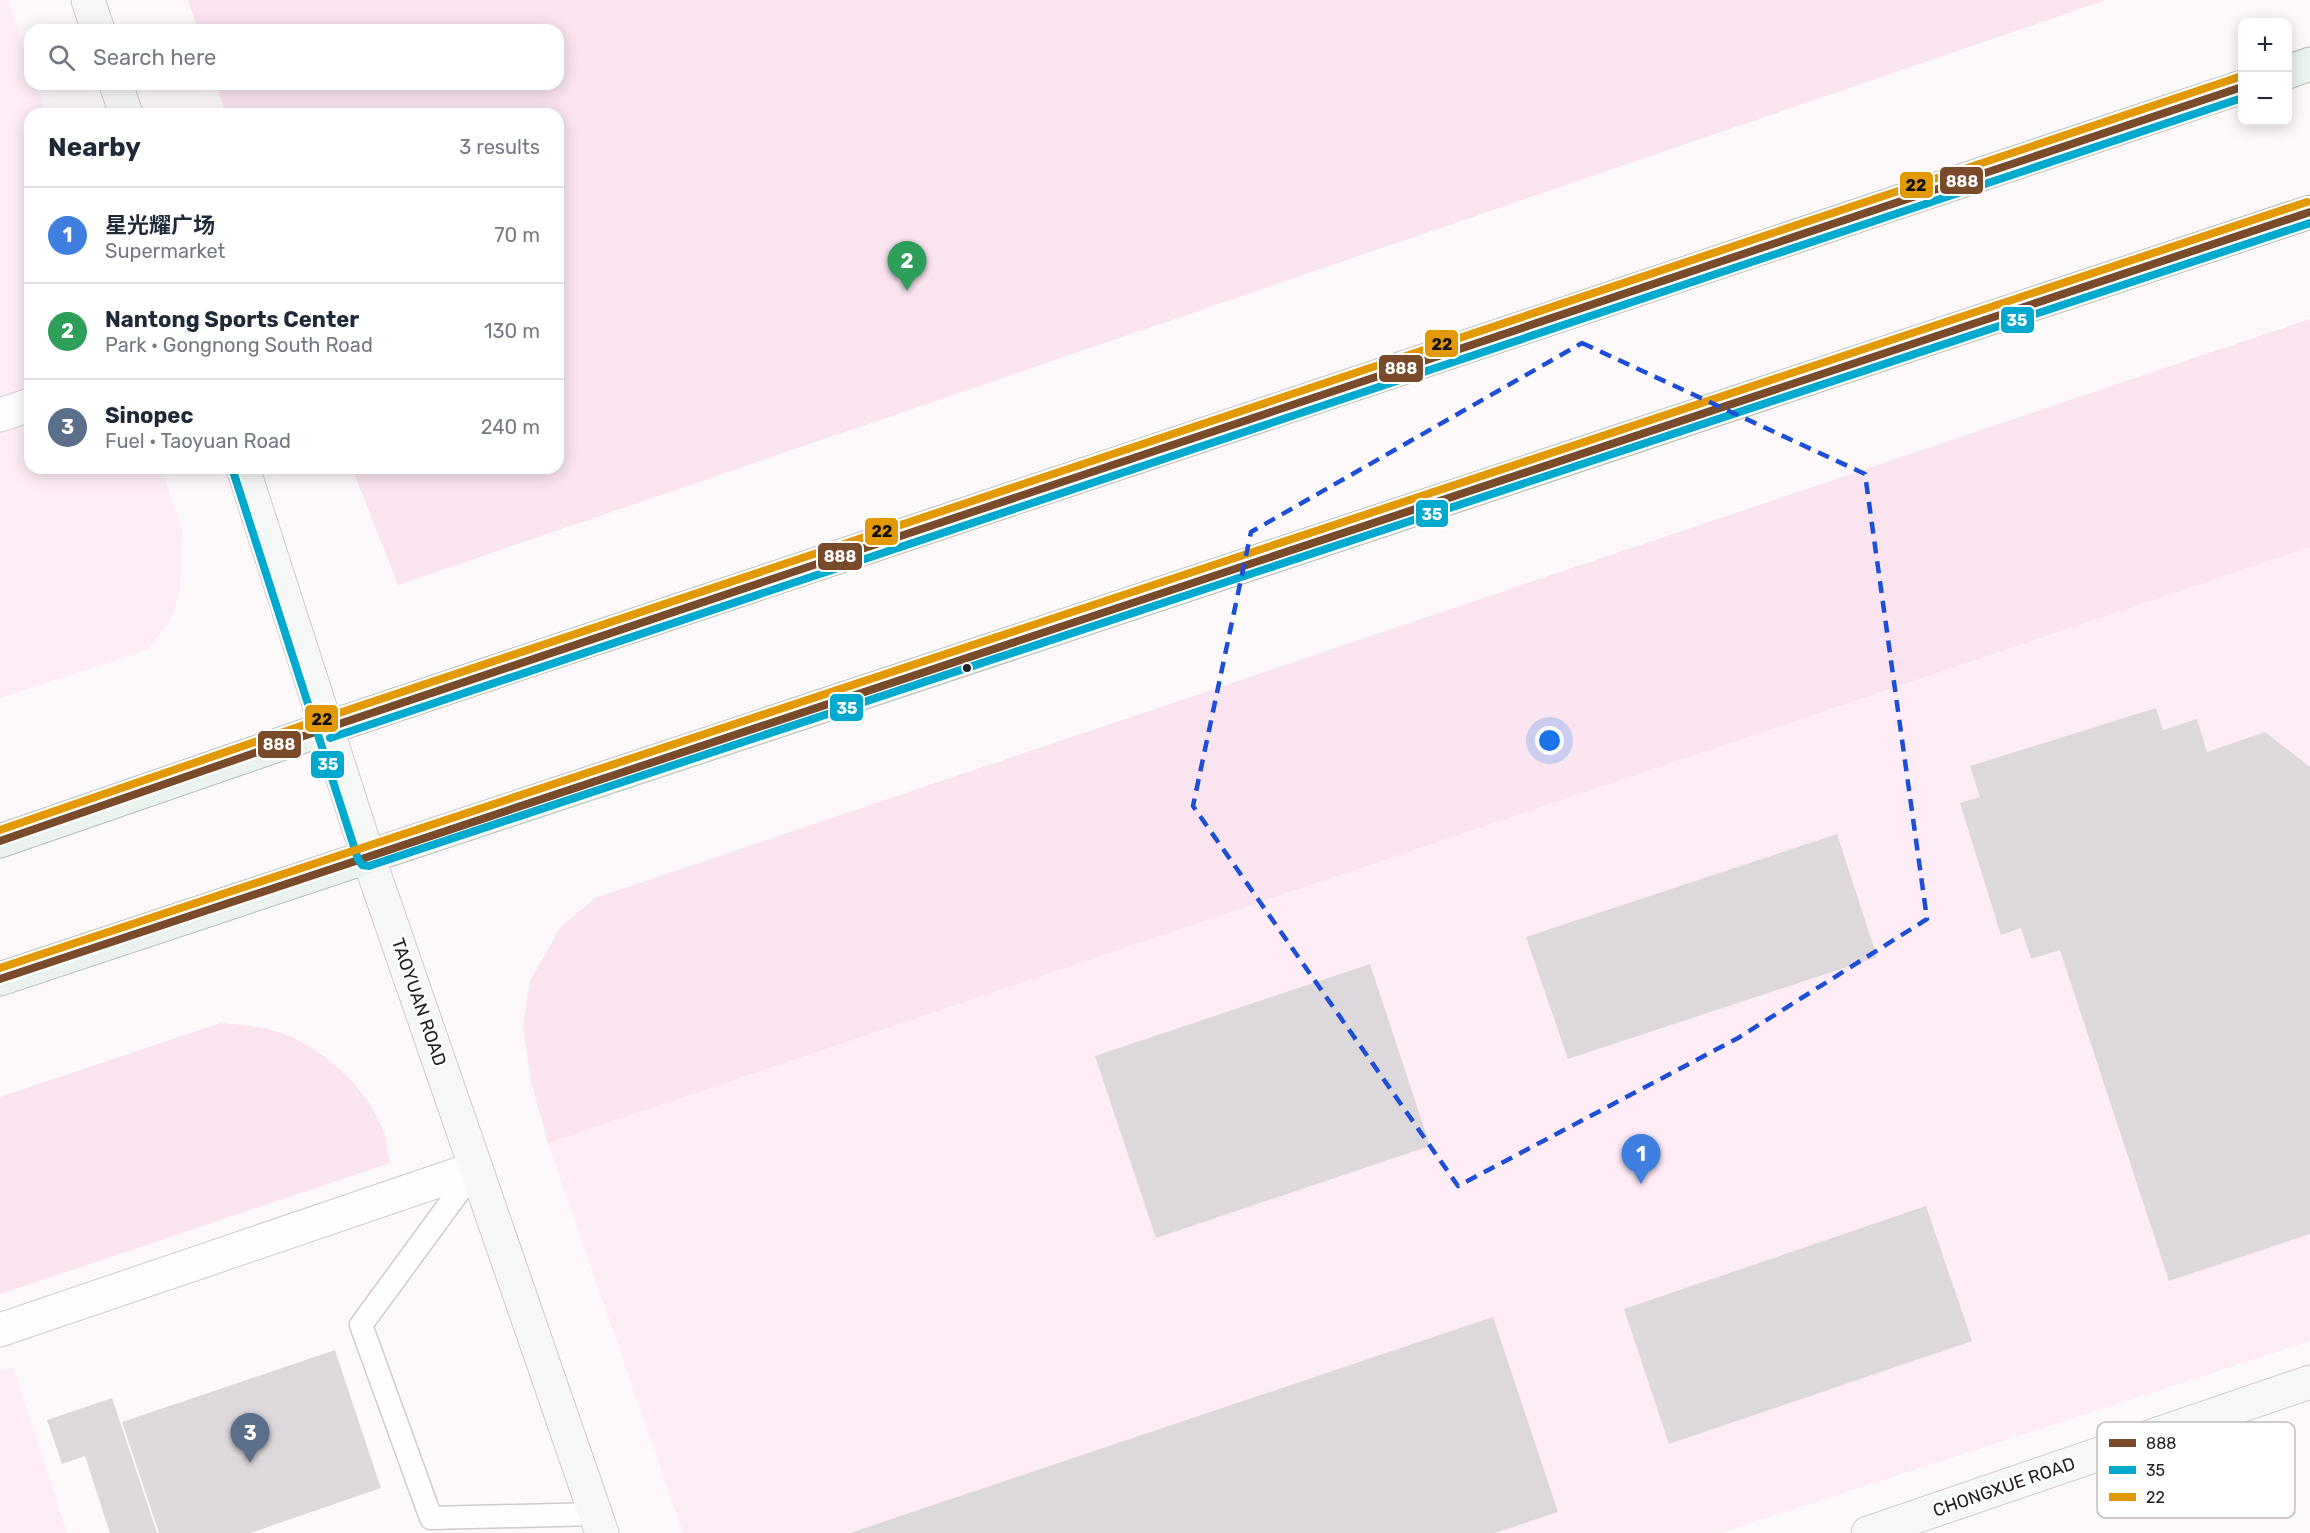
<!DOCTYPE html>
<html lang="en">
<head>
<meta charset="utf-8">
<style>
  :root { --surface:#fff; --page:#f2f2f3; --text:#1f2937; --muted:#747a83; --line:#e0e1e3; --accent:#716c6f }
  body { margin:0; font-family:Rubik,"Noto Sans SC",sans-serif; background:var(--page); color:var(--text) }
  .controls { position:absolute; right:18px; top:18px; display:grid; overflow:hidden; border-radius:12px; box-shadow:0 3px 15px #0003 }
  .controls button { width:54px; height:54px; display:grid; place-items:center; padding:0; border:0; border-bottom:2px solid var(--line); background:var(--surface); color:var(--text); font:30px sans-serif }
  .you { position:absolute; left:1550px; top:741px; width:21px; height:21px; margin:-15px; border:4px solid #fff; border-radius:50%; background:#1a73e8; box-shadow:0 0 0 9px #1a73e833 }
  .badge { display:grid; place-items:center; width:39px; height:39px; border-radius:50%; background:var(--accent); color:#fff; font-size:20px; font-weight:700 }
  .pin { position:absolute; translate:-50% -50px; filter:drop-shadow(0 2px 3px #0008) }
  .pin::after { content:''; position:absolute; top:32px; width:21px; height:18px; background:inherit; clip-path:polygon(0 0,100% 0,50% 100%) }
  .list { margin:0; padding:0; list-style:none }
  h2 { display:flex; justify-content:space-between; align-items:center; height:78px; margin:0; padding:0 24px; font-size:26px }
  h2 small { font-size:20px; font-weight:400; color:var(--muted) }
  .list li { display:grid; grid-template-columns:39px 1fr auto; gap:18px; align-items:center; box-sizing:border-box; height:96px; padding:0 24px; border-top:2px solid var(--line) }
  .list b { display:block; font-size:22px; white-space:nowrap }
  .list p { margin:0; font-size:20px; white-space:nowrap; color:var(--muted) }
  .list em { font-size:20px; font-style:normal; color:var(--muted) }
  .icon { flex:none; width:33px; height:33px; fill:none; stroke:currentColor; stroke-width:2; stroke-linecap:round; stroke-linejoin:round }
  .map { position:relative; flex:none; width:2310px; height:1533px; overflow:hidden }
  .search { position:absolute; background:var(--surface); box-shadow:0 3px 15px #0003; left:24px; top:24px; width:540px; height:66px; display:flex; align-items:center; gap:15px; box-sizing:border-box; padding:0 21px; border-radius:18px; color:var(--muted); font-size:22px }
  .panel { position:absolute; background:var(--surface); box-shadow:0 3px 15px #0003; left:24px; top:108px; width:540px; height:366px; border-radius:18px }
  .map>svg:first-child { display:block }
</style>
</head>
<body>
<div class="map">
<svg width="2310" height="1533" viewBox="0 0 2310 1533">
  <rect width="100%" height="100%" fill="#fdf9fb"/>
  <g fill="#feedf7">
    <path d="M0 0H8L30 66V84H36L46 114H30V468H161L182 530 180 591 170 622 147 650 0 698Z"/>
    <path d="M2310 547V1341L1720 1533H683L548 1143Z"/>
    <path d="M13 1367 67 1533H0V1371Z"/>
  </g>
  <g fill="#f9e4f0">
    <path d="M188 0H2106L398 585 352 468H558V114H226L216 84H558V30H198Z"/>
    <path d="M2310 319V547L548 1143 531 1082 523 1026 530 981 560 928 595 898Z"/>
    <path d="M220 1023C244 1025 270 1027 292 1037 329 1054 366 1089 382 1127 387 1137 387 1151 390 1163L0 1294V1097Z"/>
  </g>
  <g fill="#ddd8db">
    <path d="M2156 708 2163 730 2197 719 2207 752 2265 732 2310 767V1234L2169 1281 2060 950 2031 959 2021 928 2001 935 1960 803 1980 797 1970 766Z"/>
    <path d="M1837 834 1877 957 1568 1059 1526 937Z"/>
    <path d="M1370 964 1430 1146 1156 1238 1095 1056Z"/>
    <path d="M1926 1206 1972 1341 1669 1444 1624 1309Z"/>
    <path d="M1493 1317 1558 1512 1495 1533H850Z"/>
    <path d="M335 1350 381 1488 250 1533H159L122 1422Z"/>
    <path d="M112 1398 157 1533H110L85 1456 62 1464 47 1420Z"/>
  </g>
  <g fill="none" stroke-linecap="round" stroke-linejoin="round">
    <g stroke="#cfcacd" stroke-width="25">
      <path id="lane" d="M476 1168 361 1325 431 1518 596 1514"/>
    </g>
    <g stroke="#cfcacd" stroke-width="35">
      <g id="street">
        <path d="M0 415 30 405"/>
        <path d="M0 1330 476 1168"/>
      </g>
    </g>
    <g stroke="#cfcacd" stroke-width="35">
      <g id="secondary">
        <path d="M88 0 98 30"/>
        <path d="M116 84 126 114"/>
        <path d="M243 468 368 856 602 1533"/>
        <path d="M1868 1533 2310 1382"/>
      </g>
    </g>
    <g stroke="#b2beb4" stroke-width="35">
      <g id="primary">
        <path d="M2288 72 2310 64"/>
        <path d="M0 841 327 728 2242 87"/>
        <path d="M0 979 2310 212"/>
      </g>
    </g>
    <use href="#lane" stroke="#fffefe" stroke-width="22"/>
    <use href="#street" stroke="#fffefe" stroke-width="33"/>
    <use href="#secondary" stroke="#f5f8f6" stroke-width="33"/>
    <use href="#primary" stroke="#eaf3ed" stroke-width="33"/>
    <g stroke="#fff" stroke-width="12">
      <g id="bus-1">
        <path d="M0 841 327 728 2242 87"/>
        <path d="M0 979 2310 212"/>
      </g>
    </g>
    <g stroke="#fff" stroke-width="12">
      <g id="bus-2">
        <path d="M233 471 358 859 362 865 369 866 2310 223"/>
        <path d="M330 738 2242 98"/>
      </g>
    </g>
    <g stroke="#fff" stroke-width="12">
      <g id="bus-3">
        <path d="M0 830 324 718 2239 77"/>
        <path d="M0 968 2307 202"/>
      </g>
    </g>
    <use href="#bus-1" stroke="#7a4b2a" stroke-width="8"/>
    <use href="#bus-2" stroke="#00a9ce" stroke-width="8"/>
    <use href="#bus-3" stroke="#e29904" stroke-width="8"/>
  </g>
  <path fill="none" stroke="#1d4ed8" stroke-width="4.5" stroke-dasharray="12 8" stroke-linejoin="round" d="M1582 343 1865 474 1927 919 1738 1038 1458 1186 1193 806 1251 532Z"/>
  <circle fill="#262023" stroke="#fff" stroke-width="2" cx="967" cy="668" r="5"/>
  <g text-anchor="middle" stroke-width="4.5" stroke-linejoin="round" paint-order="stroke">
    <g font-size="18" fill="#262023" stroke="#fff">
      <text transform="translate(419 1002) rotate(71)" y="6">TAOYUAN ROAD</text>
      <text transform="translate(2004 1487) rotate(-19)" y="6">CHONGXUE ROAD</text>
    </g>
  </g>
  <rect x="2097" y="1422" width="198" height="96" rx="9" fill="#fff" stroke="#bebcbd" stroke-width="1.5"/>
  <rect x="2109" y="1439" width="27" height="8" fill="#7a4b2a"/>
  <rect x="2109" y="1466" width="27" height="8" fill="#00a9ce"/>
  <rect x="2109" y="1493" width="27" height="8" fill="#e29904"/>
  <g font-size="16" fill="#262023">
    <text x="2146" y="1449">888</text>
    <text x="2146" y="1476">35</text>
    <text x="2146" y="1503">22</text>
  </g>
  <g stroke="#fff" stroke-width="2">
    <rect x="1939" y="166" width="45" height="29" rx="6" fill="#7a4b2a"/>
    <rect x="1899" y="171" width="35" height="28" rx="6" fill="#e29904"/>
    <rect x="2000" y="306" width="35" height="28" rx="6" fill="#00a9ce"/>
    <rect x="1424" y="329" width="35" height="29" rx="6" fill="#e29904"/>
    <rect x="1378" y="354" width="46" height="29" rx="6" fill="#7a4b2a"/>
    <rect x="1415" y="499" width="34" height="29" rx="6" fill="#00a9ce"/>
    <rect x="864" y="517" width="35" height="29" rx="6" fill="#e29904"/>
    <rect x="817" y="542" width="46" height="29" rx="6" fill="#7a4b2a"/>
    <rect x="829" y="693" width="35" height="29" rx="6" fill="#00a9ce"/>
    <rect x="304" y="704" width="35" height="29" rx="6" fill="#e29904"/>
    <rect x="257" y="730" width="45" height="29" rx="6" fill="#7a4b2a"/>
    <rect x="310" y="750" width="35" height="29" rx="6" fill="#00a9ce"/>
  </g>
  <g font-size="16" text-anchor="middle" font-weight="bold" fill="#fff">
    <text x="1962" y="187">888</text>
    <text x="2017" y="326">35</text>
    <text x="1401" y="374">888</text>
    <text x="1432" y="520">35</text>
    <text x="840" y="562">888</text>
    <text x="847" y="714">35</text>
    <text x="279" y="750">888</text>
    <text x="328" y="770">35</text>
  </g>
  <g font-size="16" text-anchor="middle" font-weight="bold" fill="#111">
    <text x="1916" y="191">22</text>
    <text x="1442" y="350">22</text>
    <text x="882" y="537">22</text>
    <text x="322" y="725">22</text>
  </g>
</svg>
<div class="controls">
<button>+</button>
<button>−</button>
</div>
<div class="you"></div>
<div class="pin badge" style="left:1641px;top:1184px;background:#3f7fe0">1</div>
<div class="pin badge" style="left:907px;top:291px;background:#2e9e5b">2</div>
<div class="pin badge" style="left:250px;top:1463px;background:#5c6f8a">3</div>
<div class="search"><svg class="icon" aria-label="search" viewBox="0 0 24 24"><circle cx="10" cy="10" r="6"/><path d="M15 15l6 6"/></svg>Search here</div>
<section class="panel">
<h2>Nearby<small>3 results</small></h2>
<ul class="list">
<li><span class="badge" style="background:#3f7fe0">1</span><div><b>星光耀广场</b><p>Supermarket</p></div><em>70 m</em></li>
<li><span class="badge" style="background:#2e9e5b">2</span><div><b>Nantong Sports Center</b><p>Park · Gongnong South Road</p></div><em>130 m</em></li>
<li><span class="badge" style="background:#5c6f8a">3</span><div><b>Sinopec</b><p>Fuel · Taoyuan Road</p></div><em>240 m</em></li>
</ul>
</section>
</div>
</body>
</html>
